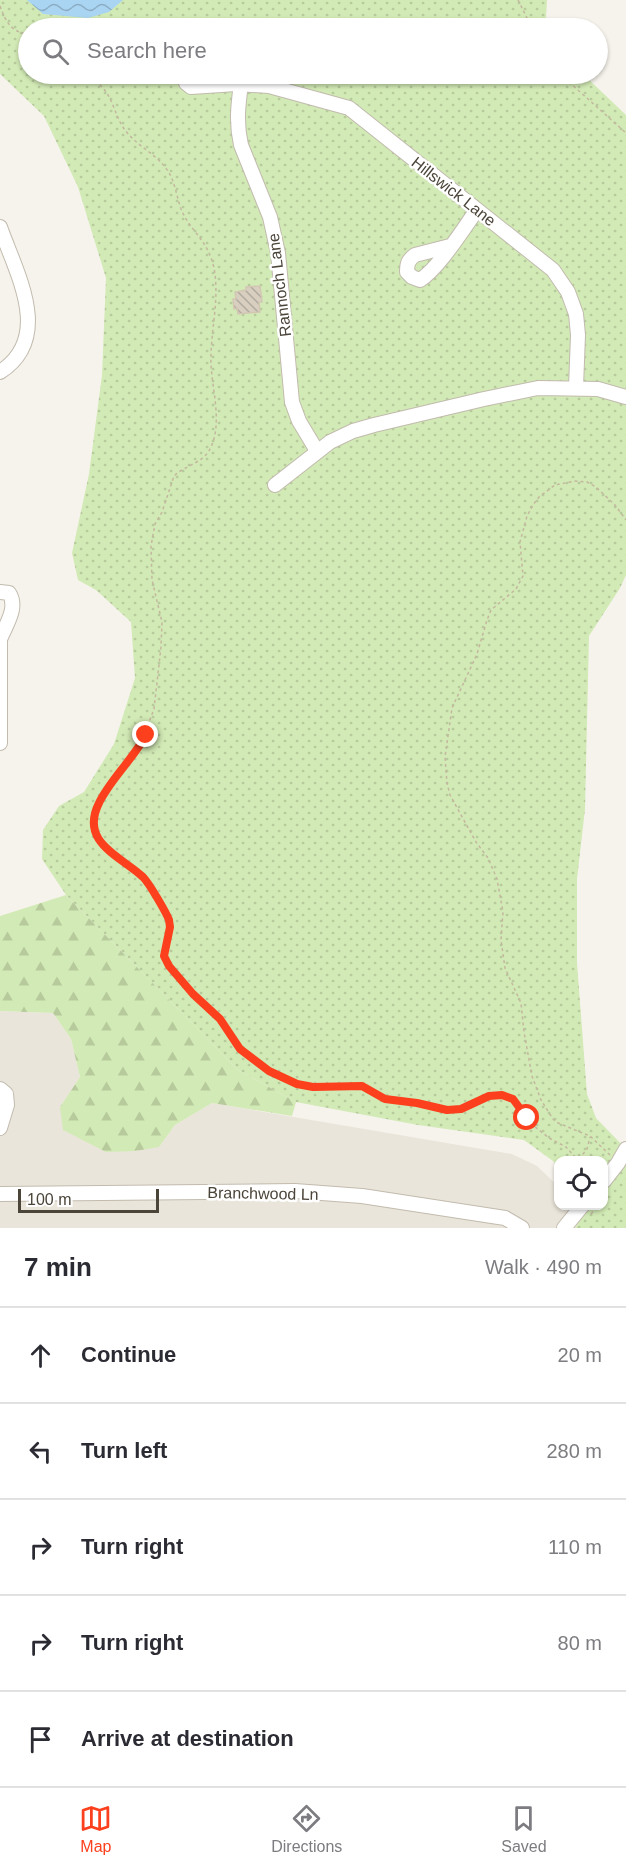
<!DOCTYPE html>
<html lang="en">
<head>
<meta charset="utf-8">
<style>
  :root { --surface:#fff; --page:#f7f7f7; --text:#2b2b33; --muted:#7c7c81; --line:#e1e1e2; --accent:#fc3f1d }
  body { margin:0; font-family:Helvetica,sans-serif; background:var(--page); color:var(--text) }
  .controls { position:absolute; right:18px; bottom:18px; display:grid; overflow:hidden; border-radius:12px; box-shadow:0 2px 4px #0004 }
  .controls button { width:54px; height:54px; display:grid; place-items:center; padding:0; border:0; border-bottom:2px solid var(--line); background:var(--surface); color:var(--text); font:30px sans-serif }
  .scale { position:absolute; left:18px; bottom:15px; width:141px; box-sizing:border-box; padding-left:6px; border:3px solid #4b4439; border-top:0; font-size:16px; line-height:21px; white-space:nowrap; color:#4b4439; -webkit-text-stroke:4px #fff; paint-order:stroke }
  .stop { position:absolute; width:18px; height:18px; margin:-14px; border:4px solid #fc3f1d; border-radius:50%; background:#fff }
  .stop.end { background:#fc3f1d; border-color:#fff; box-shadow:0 2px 6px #0008 }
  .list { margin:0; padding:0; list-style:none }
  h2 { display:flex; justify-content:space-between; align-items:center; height:78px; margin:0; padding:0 24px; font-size:26px }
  h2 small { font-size:20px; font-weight:400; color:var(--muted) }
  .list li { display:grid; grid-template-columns:39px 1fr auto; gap:18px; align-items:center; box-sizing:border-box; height:96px; padding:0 24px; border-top:2px solid var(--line) }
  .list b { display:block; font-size:22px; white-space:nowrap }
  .list em { font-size:20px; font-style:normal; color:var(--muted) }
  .icon { flex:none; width:33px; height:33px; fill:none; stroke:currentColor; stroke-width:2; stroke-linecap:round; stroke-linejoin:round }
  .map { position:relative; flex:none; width:626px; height:1228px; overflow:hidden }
  .search { position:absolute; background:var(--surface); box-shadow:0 2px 4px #0004; left:18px; right:18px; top:18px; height:66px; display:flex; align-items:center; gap:15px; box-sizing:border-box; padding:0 21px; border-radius:33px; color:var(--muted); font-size:22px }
  .sheet { height:558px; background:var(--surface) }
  nav { display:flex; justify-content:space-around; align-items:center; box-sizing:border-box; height:84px; border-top:2px solid var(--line); background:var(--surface); font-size:16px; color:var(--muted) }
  nav a { display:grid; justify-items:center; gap:3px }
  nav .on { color:var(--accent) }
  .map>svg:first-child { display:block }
</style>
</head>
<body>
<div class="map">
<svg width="626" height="1228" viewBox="0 0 626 1228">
  <defs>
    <pattern id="grass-dots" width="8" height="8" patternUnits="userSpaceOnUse" patternTransform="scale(1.5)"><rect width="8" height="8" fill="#d2eab5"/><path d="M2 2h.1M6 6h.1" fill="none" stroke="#b6ca9c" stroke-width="1.8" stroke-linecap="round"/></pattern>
    <pattern id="forest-firs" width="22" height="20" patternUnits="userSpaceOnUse" patternTransform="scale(1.5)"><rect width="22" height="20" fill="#d2eab5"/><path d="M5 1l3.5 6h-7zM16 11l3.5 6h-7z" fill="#b6ca9c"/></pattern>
    <pattern id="water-waves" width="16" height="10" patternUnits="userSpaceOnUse" patternTransform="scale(1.5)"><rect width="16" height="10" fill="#a9d4f2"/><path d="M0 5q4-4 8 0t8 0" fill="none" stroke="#8caec5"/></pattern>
    <pattern id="building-back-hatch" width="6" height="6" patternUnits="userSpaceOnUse" patternTransform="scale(1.5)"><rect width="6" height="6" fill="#d8cfc1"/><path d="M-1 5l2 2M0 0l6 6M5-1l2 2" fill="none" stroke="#b1aa9e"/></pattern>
  </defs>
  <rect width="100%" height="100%" fill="#f6f3ec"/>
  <path fill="#eae5da" d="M0 1011 53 1013 71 1039 80 1077 60 1107 159 1147 175 1125 212 1103 512 1154 537 1166 558 1186V1206H575L556 1228H0Z"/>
  <path fill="url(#grass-dots)" d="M0 0H547L546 18 553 28H28V74H583L626 115V575L620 588 589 636 585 809 577 879V963L587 1094 596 1118 626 1149V1228H575L589 1206H604V1160H558V1167L553 1161 524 1140 418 1125 296 1102 238 1070 66 895 42 859 43 830 59 806 84 792 114 744 135 678 131 622 96 590 78 580 72 553 89 474 102 375 106 278 78 187 44 116 0 74Z"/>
  <path fill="url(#forest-firs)" d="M66 895 238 1070 296 1102 292 1116 212 1103 175 1125 159 1147 135 1151 106 1152 63 1130 60 1107 80 1077 71 1039 53 1013 0 1011V916Z"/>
  <path fill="url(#water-waves)" d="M27 0H123L109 12 88 18 43 14Z"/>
  <path fill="url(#building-back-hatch)" stroke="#d3c7b4" stroke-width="1.5" d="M260 286 262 302H259L260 312 238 314 237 308 234 309 233 299H236L235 292 246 290V287Z"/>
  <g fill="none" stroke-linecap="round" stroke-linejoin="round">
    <g stroke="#c2bbae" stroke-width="16">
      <g id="minor">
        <path d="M184 74 186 83 191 87 236 84 269 86 349 108 553 270 568 292 576 314 578 335 576 387"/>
        <path d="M217 74 236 84"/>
        <path d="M241 84C238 106 236 123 241 145L270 217 278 253 292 402 299 421 317 451"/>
        <path d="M0 227C16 273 54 337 0 372"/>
        <path d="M450 246 415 255C408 260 407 264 407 272L412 277 420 280C439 268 463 229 477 210"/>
        <path d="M275 485 330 442 353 431 374 425 484 399 538 388 598 389 626 397"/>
        <path d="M0 592 9 593C18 607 7 623 1 637"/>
        <path d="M0 634V743"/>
        <path d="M0 1089 6 1094 7 1105 0 1128"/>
        <path d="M604 1181 618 1163 626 1149"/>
        <path d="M0 1194 295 1191 362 1196 505 1218 522 1228"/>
        <path d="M564 1228 582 1206"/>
      </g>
    </g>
    <g stroke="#c4b79f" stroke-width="1.5" stroke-dasharray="3 3" stroke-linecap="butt">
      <path d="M518 0 532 28"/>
      <path d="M0 6C6 22 11 32 28 34"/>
      <path d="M72 74C81 78 94 79 101 86 113 97 115 117 125 130 136 145 154 153 165 167 175 179 176 195 181 209 190 231 208 240 214 268 220 300 210 332 211 364 212 390 223 424 210 449 203 463 184 466 174 476L162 512 155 524 151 546 152 580 162 622 161 647 154 709 140 746 103 796 98 803 94 821 95 831 101 843 115 857 143 877 166 913 170 927 164 950 166 961 193 994 220 1019 246 1055 269 1071 289 1082 313 1087H362L385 1099 417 1103 447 1110 461 1109 489 1096H508L517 1104 534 1126 549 1138 566 1147 578 1160"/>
      <path d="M560 74 626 133"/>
      <path d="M610 1155 590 1136 558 1123 553 1119 541 1100 532 1076 524 1032 521 1003 505 968 501 940 503 912 497 879 488 858 476 842 450 795 447 783 445 757 452 708 477 654 487 620 491 610 516 589 523 576 520 542 527 516 533 505 539 497 555 485 575 481 587 482 596 487 615 505 626 520"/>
      <path d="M579 1159 587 1149 590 1137"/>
      <path d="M604 1198V1200"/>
      <path d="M591 1214 598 1206"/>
    </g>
    <use href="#minor" stroke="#fff" stroke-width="14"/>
  </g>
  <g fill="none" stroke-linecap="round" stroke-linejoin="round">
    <path stroke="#fc3f1d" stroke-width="8" d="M146 735C133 759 110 780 99 803 79 843 121 856 143 877 149 883 166 912 169 920L170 927 164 956 169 966 193 994 220 1019 240 1049 269 1071 297 1084 313 1087 362 1086 385 1099 417 1103 447 1110 461 1109 489 1096 502 1095 513 1099 527 1118"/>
  </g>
  <g text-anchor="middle" stroke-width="5" stroke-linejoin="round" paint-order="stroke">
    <g font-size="16" fill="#4b4439" stroke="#fff">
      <text transform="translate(454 191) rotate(38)" y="6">Hillswick Lane</text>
      <text transform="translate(279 285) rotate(-97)" y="6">Rannoch Lane</text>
      <text transform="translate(263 1193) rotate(1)" y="6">Branchwood Ln</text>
    </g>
  </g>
</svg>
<div class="controls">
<button><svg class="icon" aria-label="locate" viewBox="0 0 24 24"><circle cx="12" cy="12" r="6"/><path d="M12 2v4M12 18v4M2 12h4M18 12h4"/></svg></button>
</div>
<div class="scale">100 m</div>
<div class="stop" style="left:527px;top:1118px"></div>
<div class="stop end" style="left:146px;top:735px"></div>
<div class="search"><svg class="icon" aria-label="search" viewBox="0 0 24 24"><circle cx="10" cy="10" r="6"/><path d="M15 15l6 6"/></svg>Search here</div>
</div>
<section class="sheet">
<h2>7 min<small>Walk · 490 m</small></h2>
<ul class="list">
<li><svg class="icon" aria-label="ahead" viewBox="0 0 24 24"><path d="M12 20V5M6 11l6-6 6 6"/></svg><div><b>Continue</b></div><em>20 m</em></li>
<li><svg class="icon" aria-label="left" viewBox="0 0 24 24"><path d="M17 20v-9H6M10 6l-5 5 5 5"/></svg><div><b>Turn left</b></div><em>280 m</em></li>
<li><svg class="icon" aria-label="right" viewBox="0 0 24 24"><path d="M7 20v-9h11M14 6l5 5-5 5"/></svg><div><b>Turn right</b></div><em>110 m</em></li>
<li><svg class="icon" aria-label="right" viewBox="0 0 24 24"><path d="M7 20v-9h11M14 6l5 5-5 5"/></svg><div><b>Turn right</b></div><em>80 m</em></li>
<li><svg class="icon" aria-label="arrive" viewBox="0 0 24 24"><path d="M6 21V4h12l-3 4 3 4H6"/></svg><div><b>Arrive at destination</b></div></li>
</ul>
</section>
<nav>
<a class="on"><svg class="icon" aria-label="map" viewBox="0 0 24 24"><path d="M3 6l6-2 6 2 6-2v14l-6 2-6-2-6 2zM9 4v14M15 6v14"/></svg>Map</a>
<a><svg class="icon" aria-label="directions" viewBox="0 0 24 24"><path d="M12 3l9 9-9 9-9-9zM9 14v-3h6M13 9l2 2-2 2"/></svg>Directions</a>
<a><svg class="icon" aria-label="saved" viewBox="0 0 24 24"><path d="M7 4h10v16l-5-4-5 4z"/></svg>Saved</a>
</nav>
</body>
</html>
